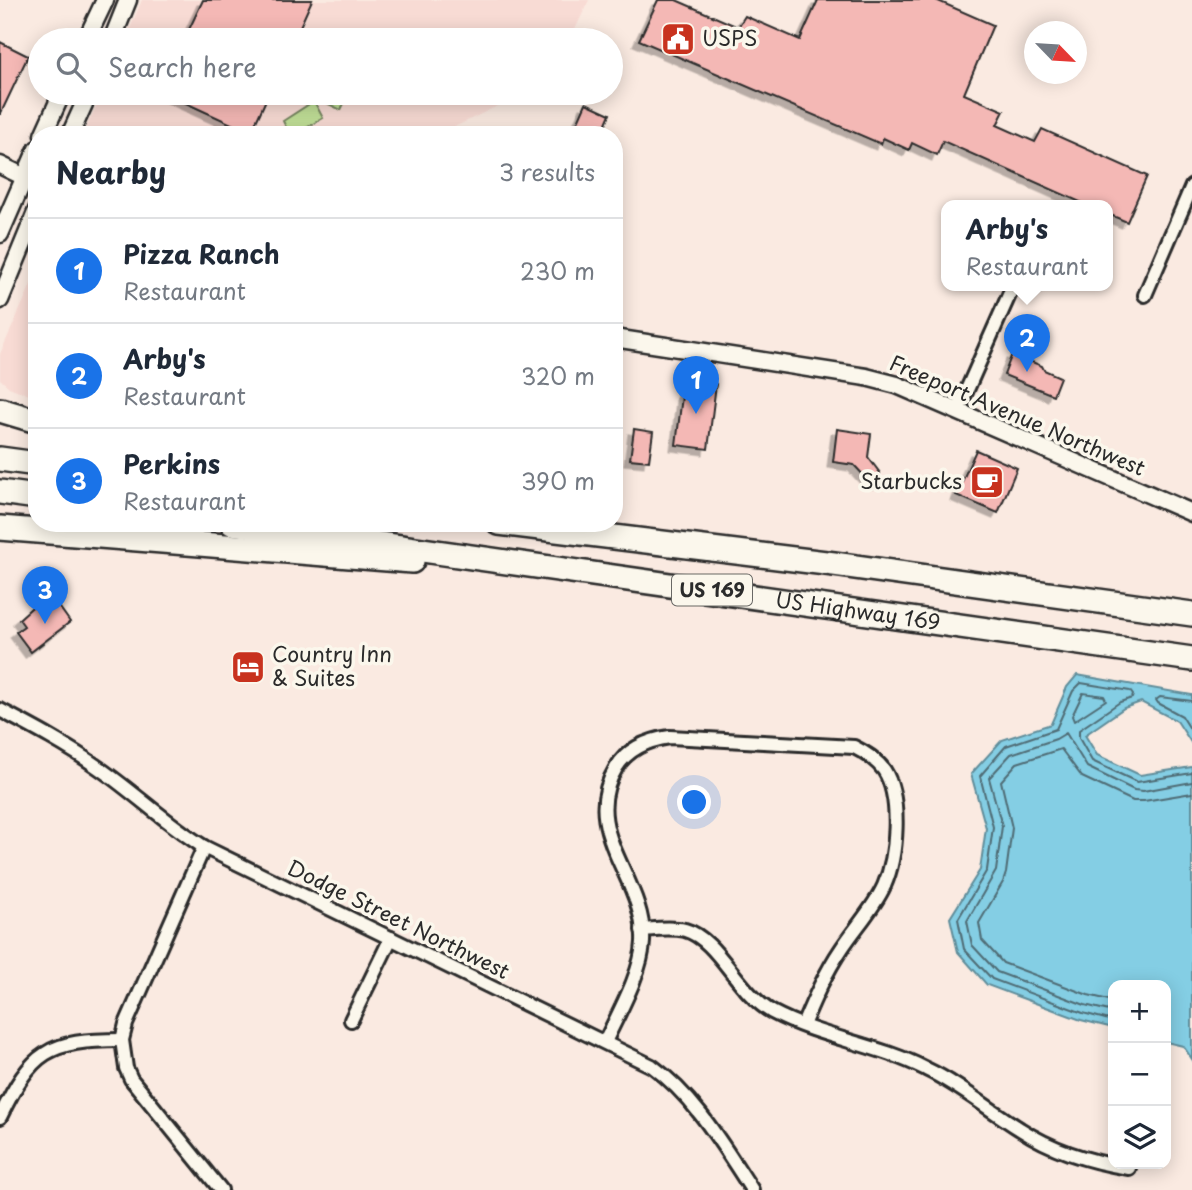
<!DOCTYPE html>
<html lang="en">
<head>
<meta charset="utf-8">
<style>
  :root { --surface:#fff; --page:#f2f2f3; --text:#1f2937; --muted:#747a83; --line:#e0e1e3; --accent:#1a73e8 }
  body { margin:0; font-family:"Playpen Sans",sans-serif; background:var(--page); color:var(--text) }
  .controls { position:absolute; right:21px; bottom:21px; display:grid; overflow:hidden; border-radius:14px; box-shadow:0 4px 18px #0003 }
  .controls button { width:63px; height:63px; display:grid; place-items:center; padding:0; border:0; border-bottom:2px solid var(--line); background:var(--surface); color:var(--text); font:35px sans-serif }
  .compass { position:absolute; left:1024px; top:21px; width:63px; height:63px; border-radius:50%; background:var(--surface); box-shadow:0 4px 18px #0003; rotate:115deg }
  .you { position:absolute; left:695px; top:803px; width:24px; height:24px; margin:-18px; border:5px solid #fff; border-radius:50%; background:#1a73e8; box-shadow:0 0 0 10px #1a73e833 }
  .badge { display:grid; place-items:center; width:46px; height:46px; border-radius:50%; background:var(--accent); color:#fff; font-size:23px; font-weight:700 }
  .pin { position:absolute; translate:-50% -58px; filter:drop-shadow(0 2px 4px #0008) }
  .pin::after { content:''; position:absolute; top:37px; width:24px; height:21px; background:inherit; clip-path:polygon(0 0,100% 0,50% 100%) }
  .popup { position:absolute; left:941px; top:200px; width:172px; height:91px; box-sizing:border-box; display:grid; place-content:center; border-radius:14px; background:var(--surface); filter:drop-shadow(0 2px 5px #0005); font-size:23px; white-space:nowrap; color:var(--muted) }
  .popup b { font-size:26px; color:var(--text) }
  .popup::after { content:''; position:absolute; left:50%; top:100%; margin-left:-14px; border:14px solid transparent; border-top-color:var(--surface) }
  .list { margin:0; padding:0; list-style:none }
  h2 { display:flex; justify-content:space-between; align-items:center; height:91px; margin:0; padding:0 28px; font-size:30px }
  h2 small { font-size:23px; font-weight:400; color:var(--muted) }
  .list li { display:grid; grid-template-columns:46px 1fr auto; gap:21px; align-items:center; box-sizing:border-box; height:105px; padding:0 28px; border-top:2px solid var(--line) }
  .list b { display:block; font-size:26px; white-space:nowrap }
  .list p { margin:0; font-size:23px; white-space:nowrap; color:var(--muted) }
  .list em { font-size:23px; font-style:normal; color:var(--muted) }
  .icon { flex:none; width:38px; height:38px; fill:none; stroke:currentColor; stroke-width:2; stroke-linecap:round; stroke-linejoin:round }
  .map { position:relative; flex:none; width:1192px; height:1190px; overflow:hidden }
  .search { position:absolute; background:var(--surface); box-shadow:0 4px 18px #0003; left:28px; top:28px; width:595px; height:77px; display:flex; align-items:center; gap:18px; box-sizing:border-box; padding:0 24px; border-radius:38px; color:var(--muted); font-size:26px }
  .panel { position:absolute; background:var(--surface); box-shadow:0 4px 18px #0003; left:28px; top:126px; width:595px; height:406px; border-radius:28px }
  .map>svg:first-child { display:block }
</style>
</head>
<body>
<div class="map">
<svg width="1192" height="1190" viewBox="0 0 1192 1190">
  <defs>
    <filter id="shadow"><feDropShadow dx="-5.5" dy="5.5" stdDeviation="0" flood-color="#0004"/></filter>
  </defs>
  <rect width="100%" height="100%" fill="#faeae1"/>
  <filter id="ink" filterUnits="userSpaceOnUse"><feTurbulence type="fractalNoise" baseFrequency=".0143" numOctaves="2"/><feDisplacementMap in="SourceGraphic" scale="14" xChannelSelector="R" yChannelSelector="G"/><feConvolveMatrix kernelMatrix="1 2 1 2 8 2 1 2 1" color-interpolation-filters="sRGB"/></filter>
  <g filter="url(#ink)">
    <g fill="#f8dbd4">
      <path d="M142 0H589L570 40H125Z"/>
      <path d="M102 93H524L438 135H83Z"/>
      <path d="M37 271V398L9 387 0 379V354Z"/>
    </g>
    <g fill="#c1df97" stroke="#768561" stroke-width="2">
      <path d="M321 93H349L341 110 318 99Z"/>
      <path d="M314 101 323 118 294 135H290L283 121Z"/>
    </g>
    <path fill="#84cee4" stroke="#608d9a" stroke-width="2" d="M1077 675 1192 695V744L1177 721 1141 702 1124 708 1085 735 1097 755 1140 775 1192 767V1059L1183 1046 1166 1042V985H1113V1028L1081 1020 987 985 958 952 950 918 980 870 986 828 971 774 1002 740 1051 724 1067 687Z"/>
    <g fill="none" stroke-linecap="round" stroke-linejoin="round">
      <g stroke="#4f6c75" stroke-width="2">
        <path d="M1083 693 1104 696 1106 700 1074 721 1072 716Z"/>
        <path d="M1192 701 1160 697 1156 700 1158 703 1182 716 1192 732"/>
        <path d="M1113 1001 1088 995 1003 963 982 940 979 923 1003 882 1006 873 1012 828 1001 781 1017 763 1061 749 1082 777 1133 801H1144L1192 793"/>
        <path d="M1113 1012 1085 1005 997 972 972 945 967 921 996 871 1002 826 989 778 1011 754 1056 739 1066 733 1087 767 1134 790 1143 791 1192 782"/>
        <path d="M1113 1021 1083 1013 992 979 964 949 958 919 987 870 993 827 980 776 1006 746 1056 729 1073 691 1081 683 1130 691 1133 695 1132 698 1120 702 1079 730V738L1092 761 1137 782 1192 773"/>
      </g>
    </g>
    <g fill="#f4b8b5" stroke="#2b2b2b" stroke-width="2" filter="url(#shadow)">
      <path d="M203 0H312L294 40H184Z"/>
      <path d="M658 0H676L738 27 745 16 800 40 818 0H936L993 25 964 94 1004 111 997 125 1035 142 1042 129 1147 176 1127 222 1108 214V206H1089L943 141 937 155 912 143 909 150 883 138 881 144 639 40Z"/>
      <path d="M0 42 28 56 0 115Z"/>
      <path d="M164 93H269L251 133Z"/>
      <path d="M586 103 610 114 601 135H572Z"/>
      <path d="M1012 354 1042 366 1044 370 1060 377 1053 395 1004 375Z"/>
      <path d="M684 380 716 384 708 449 676 445Z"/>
      <path d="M634 429 653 432 649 461 630 459Z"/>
      <path d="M837 429 871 434 868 457 880 473 878 483 868 480 854 465 833 462Z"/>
      <path d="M976 450 1017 468 998 513 956 495Z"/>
      <path d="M41 599 55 601 70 622 31 652 16 632 24 626 19 619Z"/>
    </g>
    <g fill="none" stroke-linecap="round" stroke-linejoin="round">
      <g stroke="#2b2b2b" stroke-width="18">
        <g id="minor">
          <path d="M1145 295 1192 186"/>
          <path d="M958 410 1013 286"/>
          <path d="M0 710C34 728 68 746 99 768 135 793 167 824 204 847L652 1066C696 1098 723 1146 752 1190"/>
          <path d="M204 847 126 1024 122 1040 126 1068 131 1079 221 1190"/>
          <path d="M642 930C656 929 671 927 685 930 718 939 737 992 772 1012 821 1038 877 1044 926 1069 960 1085 988 1109 1020 1129 1052 1150 1090 1162 1129 1168"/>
          <path d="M351 1020 391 938"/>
          <path d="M605 1042C618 1014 642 972 643 942 646 878 578 831 616 768 628 748 648 740 670 737L854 747C866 753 876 759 884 770 902 798 897 857 884 886 874 908 855 928 842 948 825 973 814 999 803 1025"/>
          <path d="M0 1117C32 1051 48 1040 122 1040"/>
        </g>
      </g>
      <g stroke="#2b2b2b" stroke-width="21">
        <g id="tertiary">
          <path d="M86 40 105 0"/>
          <path d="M112 40 128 0"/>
          <path d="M43 135 62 93"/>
          <path d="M70 135 89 93"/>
          <path d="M0 165 37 183"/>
          <path d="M0 234 37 149"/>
          <path d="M0 300 37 210"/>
          <path d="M614 338 866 377 897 385 1192 513"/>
        </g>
      </g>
      <g stroke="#2b2b2b" stroke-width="28">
        <g id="motorway">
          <path d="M0 410 37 421"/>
          <path d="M0 459 37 464"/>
          <path d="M0 492 37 497"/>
          <path id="s1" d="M232 523 1192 659"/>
          <path d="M499 523 834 564 1192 614"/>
          <path d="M0 528 412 561"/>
        </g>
      </g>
      <use href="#minor" stroke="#fbf7ec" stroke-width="12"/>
      <use href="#tertiary" stroke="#fbf7ec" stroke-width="16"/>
      <use href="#motorway" stroke="#fbf7ec" stroke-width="23"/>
    </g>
  </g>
  <defs>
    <g id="civic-square" transform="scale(1.75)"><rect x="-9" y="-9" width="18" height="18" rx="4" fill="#c8321e" stroke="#fbf7ec"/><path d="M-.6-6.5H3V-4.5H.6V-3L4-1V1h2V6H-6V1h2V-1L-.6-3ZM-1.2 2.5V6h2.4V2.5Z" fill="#fff"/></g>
    <g id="cafe-square" transform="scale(1.75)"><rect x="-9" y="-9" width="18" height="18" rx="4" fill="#c8321e" stroke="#fbf7ec"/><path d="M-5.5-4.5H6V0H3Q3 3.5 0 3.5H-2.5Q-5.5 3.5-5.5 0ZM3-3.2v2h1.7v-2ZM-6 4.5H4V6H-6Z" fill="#fff"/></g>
    <g id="hotel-square" transform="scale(1.75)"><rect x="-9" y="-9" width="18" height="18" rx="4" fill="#c8321e" stroke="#fbf7ec"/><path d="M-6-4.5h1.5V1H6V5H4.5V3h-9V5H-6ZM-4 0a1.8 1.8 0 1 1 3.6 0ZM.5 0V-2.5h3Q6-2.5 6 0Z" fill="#fff"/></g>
  </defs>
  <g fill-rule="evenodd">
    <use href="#civic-square" x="678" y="39"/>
    <use href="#cafe-square" x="987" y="482"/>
    <use href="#hotel-square" x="248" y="667"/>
  </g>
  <g text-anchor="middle" stroke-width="7" stroke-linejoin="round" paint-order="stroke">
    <rect fill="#fbf7ec" stroke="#696865" stroke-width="2" x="672" y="574.5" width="80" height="31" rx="5"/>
    <g font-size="19" font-weight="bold" fill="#2b2b2b">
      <text x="712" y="597">US 169</text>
    </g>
    <g font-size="21" fill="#2b2b2b" stroke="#fbf7ec" text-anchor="start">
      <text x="702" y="46">USPS</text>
      <text x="962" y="489" text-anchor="end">Starbucks</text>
      <text x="272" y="662">Country Inn<tspan x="272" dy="24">&amp; Suites</tspan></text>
    </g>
    <g font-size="21" fill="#2b2b2b" stroke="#fbf7ec">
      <text transform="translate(1017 416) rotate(23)" y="7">Freeport Avenue Northwest</text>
      <text dy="7" stroke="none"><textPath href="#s1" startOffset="632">US Highway 169</textPath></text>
      <text transform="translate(398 920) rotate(26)" y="7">Dodge Street Northwest</text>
    </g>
  </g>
</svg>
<div class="controls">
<button>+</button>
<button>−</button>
<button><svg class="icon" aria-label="layers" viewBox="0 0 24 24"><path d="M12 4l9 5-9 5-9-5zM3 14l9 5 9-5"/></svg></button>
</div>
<svg class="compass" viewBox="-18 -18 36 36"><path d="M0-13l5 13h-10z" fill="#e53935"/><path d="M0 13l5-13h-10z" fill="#747a83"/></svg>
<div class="you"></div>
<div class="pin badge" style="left:696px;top:414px">1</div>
<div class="pin badge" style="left:1027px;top:372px">2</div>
<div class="popup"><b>Arby's</b>Restaurant</div>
<div class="pin badge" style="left:45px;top:624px">3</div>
<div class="search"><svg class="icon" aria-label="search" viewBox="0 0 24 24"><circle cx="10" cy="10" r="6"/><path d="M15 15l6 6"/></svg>Search here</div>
<section class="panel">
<h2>Nearby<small>3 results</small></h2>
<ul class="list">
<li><span class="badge">1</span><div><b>Pizza Ranch</b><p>Restaurant</p></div><em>230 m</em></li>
<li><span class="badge">2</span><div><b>Arby's</b><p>Restaurant</p></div><em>320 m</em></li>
<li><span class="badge">3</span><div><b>Perkins</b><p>Restaurant</p></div><em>390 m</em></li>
</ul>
</section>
</div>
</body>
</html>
